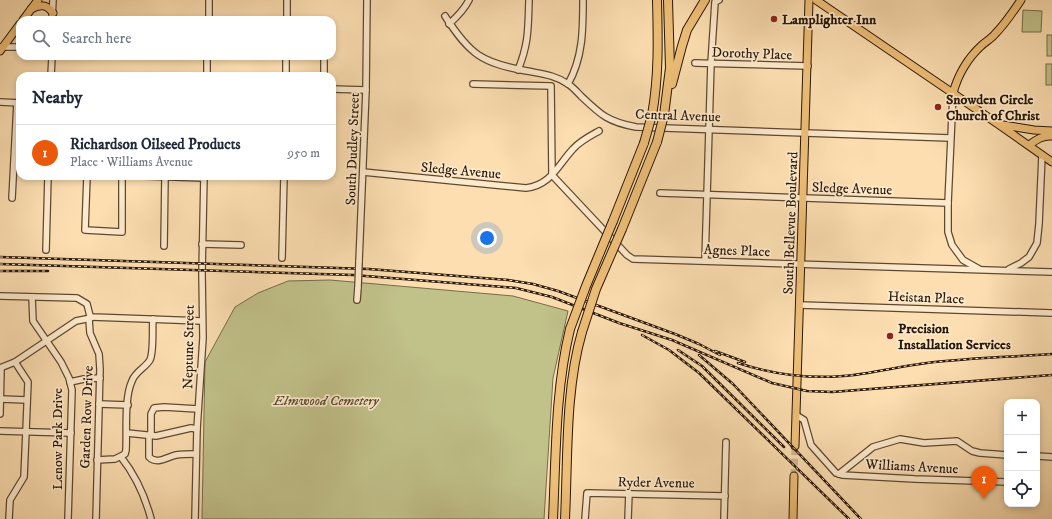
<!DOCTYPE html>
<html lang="en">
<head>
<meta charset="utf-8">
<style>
  :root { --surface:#fff; --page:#f2f2f3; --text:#1f2937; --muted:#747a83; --line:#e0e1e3; --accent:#ea580c }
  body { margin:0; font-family:"IM FELL DW Pica",serif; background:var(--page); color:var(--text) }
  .controls { position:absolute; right:12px; bottom:12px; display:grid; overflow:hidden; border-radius:8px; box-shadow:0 2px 6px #0003 }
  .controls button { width:36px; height:36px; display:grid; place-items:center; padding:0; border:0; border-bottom:1px solid var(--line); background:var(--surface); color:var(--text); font:20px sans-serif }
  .you { position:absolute; left:487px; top:238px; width:14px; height:14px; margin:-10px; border:3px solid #fff; border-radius:50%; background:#1a73e8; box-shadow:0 0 0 6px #1a73e833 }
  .badge { display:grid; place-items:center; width:26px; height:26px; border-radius:50%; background:var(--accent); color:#fff; font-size:13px; font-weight:700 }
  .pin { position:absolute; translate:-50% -33px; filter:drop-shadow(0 1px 2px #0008) }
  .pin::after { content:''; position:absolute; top:21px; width:14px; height:12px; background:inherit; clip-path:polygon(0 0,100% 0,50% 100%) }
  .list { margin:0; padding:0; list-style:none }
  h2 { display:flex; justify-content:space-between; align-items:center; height:52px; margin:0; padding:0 16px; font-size:17px }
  h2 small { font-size:13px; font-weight:400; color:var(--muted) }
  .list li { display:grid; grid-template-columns:26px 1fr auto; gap:12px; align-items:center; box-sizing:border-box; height:56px; padding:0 16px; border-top:1px solid var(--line) }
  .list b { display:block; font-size:15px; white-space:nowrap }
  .list p { margin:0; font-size:13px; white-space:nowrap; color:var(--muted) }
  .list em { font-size:13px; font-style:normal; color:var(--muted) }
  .icon { flex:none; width:22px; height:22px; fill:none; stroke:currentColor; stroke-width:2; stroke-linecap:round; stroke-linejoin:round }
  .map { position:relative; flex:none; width:1052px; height:519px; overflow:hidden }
  .search { position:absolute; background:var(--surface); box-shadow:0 2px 6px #0003; left:16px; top:16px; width:320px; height:44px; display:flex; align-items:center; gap:10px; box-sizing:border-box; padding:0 14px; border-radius:12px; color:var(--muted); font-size:15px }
  .panel { position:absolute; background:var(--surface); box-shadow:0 2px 6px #0003; left:16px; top:72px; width:320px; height:108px; border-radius:12px }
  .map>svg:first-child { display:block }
</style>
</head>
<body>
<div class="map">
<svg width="1052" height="519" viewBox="0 0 1052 519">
  <rect width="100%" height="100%" fill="#fcdeb1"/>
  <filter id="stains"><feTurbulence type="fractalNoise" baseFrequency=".005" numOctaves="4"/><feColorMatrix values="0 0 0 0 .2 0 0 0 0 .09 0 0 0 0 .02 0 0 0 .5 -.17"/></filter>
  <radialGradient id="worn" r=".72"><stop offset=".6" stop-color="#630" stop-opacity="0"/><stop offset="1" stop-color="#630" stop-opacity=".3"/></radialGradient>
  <g fill="#c1c18a" stroke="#766c48">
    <path d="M1023 10 1042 11 1041 32H1022Z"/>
    <rect x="1047" y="35" width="5" height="21"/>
    <rect x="1046" y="64" width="6" height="21"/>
    <path d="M330 280 513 296 568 311 553 378 544 519H202L205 362 235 307 258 293 288 281Z"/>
  </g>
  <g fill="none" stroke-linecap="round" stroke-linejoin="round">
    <path stroke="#d2b68f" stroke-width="7" stroke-dasharray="7 3.5" stroke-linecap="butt" d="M794 476 795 446"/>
    <g stroke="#5e4831" stroke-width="8">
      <g id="minor">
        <path d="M445 16C470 55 482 63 527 71 542 74 555 75 568 84 573 87 577 92 581 96 601 115 608 122 636 127L950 138"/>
        <path d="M52 20 53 0"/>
        <path d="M209 20V0"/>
        <path d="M287 20V0"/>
        <path d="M449 24C458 16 464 10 469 0"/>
        <path d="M0 47H20"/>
        <path d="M695 63 808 66"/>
        <path d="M518 70C529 43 528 28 529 0"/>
        <path d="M51 76 52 56"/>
        <path d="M207 76V56"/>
        <path d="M286 76V56"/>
        <path d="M324 76V59"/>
        <path d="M473 84 551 86 552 175"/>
        <path d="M568 84C583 58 583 29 583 0"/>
        <path d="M332 89 366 90"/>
        <path d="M953 93 948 203V232L952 245 963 260 979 269"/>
        <path d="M0 102 20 103"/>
        <path d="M363 172 526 188C551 185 558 165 573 149 580 141 590 136 599 131"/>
        <path d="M552 175 627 255 633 259 1052 272"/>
        <path d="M87 176 85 230 122 232V176"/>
        <path d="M144 176 204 178"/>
        <path d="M660 193 948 203"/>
        <path d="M12 198 17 103"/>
        <path d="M202 244 241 245"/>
        <path d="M164 246 165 176"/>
        <path d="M46 250 48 176"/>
        <path d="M282 258 284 176"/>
        <path d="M705 261 711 63 715 2 719 0"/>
        <path d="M359 262 366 90 367 0"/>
        <path d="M1009 269 1021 263 1029 257 1037 243 1039 224 1042 155"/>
        <path d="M0 296 77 298 87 304 90 316 92 317 202 321"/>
        <path d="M32 297 33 321 61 362 69 378 72 390 68 519"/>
        <path d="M357 300 358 287"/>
        <path d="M800 305 1052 313"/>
        <path d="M89 319 90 333 99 354 100 369 96 519"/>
        <path d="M0 368 15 362 76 321 91 318"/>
        <path d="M70 382 84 379 100 378"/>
        <path d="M1 399 27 400"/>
        <path d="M99 404 128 405"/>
        <path d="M0 414 1 368"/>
        <path d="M796 415 804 420 811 445 836 473 842 475 915 479 1007 482"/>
        <path d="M0 431 71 433"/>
        <path d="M127 433 156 436 191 428 197 429"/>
        <path d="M149 435V457C157 465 167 457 176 455 183 454 190 454 196 454"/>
        <path d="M151 435V414L154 408 164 407 198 409"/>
        <path d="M1037 456 1052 457"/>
        <path d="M121 457C136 476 145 496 151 519"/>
        <path d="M97 460 115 459 125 454 126 450C127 431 124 398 132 381 135 372 145 368 150 360 154 351 152 330 153 319"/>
        <path d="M839 474 873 447 900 439 924 443 957 441 972 451 980 453 1007 455"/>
        <path d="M9 519 10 500 24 477 26 431 28 382 15 362"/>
        <path d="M195 519 197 429 203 338 202 273 204 176"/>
        <path d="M585 519 587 493 725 496"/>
        <path d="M628 519 629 493"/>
        <path d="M724 519 726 442"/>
      </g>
    </g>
    <g stroke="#2a1606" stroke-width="9">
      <g id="major">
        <path d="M816 0 998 124 1052 162"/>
        <path d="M31 9C40 4 47 4 53 13"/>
        <path d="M23 20 38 0"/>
        <path d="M0 51 20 24"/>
        <path d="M953 93C958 75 967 59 981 46 985 42 991 39 995 34 1005 24 1013 12 1021 0"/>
        <path d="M1003 125 1034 130 1052 131"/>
        <path d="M1029 145C1036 140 1043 135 1052 136"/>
        <path d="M795 446 809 0"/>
        <path d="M793 519 794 476"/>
      </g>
    </g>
    <g stroke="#2a1606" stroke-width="10">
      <g id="highway">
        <path d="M672 84 682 46 687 30 705 0"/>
        <path d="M652 115C659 76 658 39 657 0"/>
        <path d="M664 115 670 68 668 0"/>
        <path d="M613 221 644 143"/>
        <path d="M622 229 657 142"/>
        <path d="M553 519C556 456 555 391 570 329"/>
        <path d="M565 519C568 459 565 390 582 332"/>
      </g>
    </g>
    <use href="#minor" stroke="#fdeacc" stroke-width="5.5"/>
    <use href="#major" stroke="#eebf78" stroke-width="7"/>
    <use href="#highway" stroke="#eebf78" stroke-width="8"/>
    <g stroke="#2a1606" stroke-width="2.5">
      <g id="rail">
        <path d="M0 257 369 269 508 280 533 284 558 291 675 334 699 344 720 355"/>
        <path d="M0 264 353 275 516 288 552 297 619 323 672 340 772 383 807 391 832 392 1052 375"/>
        <path d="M0 271H48"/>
        <path d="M642 335 669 350 699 373 849 519"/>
        <path d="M678 350 702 366 784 447"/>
        <path d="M715 351 745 362"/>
        <path d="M699 355 733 384 861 519"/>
        <path d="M738 363C772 374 807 379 843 376 871 374 899 366 927 363 969 358 1011 357 1052 354"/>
      </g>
    </g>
    <use href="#rail" stroke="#fdeacc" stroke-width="1" stroke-dasharray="3" stroke-linecap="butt"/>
    <g stroke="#5e4831" stroke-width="8" stroke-linecap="butt">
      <path id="minor-bridge" d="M358 287 359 262"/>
    </g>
    <g stroke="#2a1606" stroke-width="10" stroke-linecap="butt">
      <g id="highway-bridge">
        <path d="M657 142 664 115"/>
        <path d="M644 143 652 115"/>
        <path d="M570 329 586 286 613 221"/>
        <path d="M582 332 596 289 622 229"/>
      </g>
    </g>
    <use href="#minor-bridge" stroke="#fdeacc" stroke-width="5.5"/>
    <use href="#highway-bridge" stroke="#eebf78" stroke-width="8"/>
  </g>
  <g fill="#8f2418" stroke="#fdeacc" stroke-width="1.5">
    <circle cx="774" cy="19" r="4"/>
    <circle cx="938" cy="107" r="4"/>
    <circle cx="890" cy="336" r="4"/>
  </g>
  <g text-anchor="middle" stroke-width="3.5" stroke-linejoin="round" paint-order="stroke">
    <g font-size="14" font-weight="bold" fill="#2a1606" stroke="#fdeacc" text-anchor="start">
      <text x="782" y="24">Lamplighter Inn</text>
      <text x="946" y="104">Snowden Circle<tspan x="946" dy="16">Church of Christ</tspan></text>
      <text x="898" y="333">Precision<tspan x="898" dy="16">Installation Services</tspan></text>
    </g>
    <g font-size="14" fill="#2a1606" stroke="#fdeacc">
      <text transform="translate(752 53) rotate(2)" y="5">Dorothy Place</text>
      <text transform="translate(678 115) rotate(2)" y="5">Central Avenue</text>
      <text transform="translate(352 149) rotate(-88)" y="5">South Dudley Street</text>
      <text transform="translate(461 170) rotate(5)" y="5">Sledge Avenue</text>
      <text transform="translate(852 188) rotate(2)" y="5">Sledge Avenue</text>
      <text transform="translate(790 223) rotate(-88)" y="5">South Bellevue Boulevard</text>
      <text transform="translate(737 250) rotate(2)" y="5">Agnes Place</text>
      <text transform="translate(926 297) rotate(2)" y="5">Heistan Place</text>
      <text transform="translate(188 347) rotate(-89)" y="5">Neptune Street</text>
      <text transform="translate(86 417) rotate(-88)" y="5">Garden Row Drive</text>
      <text transform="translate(57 439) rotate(-90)" y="5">Lenow Park Drive</text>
      <text transform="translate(912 466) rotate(3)" y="5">Williams Avenue</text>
      <text transform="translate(656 482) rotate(1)" y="5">Ryder Avenue</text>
    </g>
    <g font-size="14" font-style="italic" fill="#57492e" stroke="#fdeacc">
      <text x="326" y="405">Elmwood Cemetery</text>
    </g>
  </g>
  <rect width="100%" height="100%" filter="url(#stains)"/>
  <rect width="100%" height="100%" fill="url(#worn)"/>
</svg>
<div class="controls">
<button>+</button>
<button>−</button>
<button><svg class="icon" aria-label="locate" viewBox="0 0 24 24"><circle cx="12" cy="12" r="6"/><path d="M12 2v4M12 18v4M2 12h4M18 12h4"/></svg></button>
</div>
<div class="you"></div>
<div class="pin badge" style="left:984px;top:499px">1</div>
<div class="search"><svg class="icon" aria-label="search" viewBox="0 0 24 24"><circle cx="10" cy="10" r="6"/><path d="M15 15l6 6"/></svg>Search here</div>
<section class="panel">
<h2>Nearby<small></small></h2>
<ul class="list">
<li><span class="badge">1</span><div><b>Richardson Oilseed Products</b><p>Place · Williams Avenue</p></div><em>950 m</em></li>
</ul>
</section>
</div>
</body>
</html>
